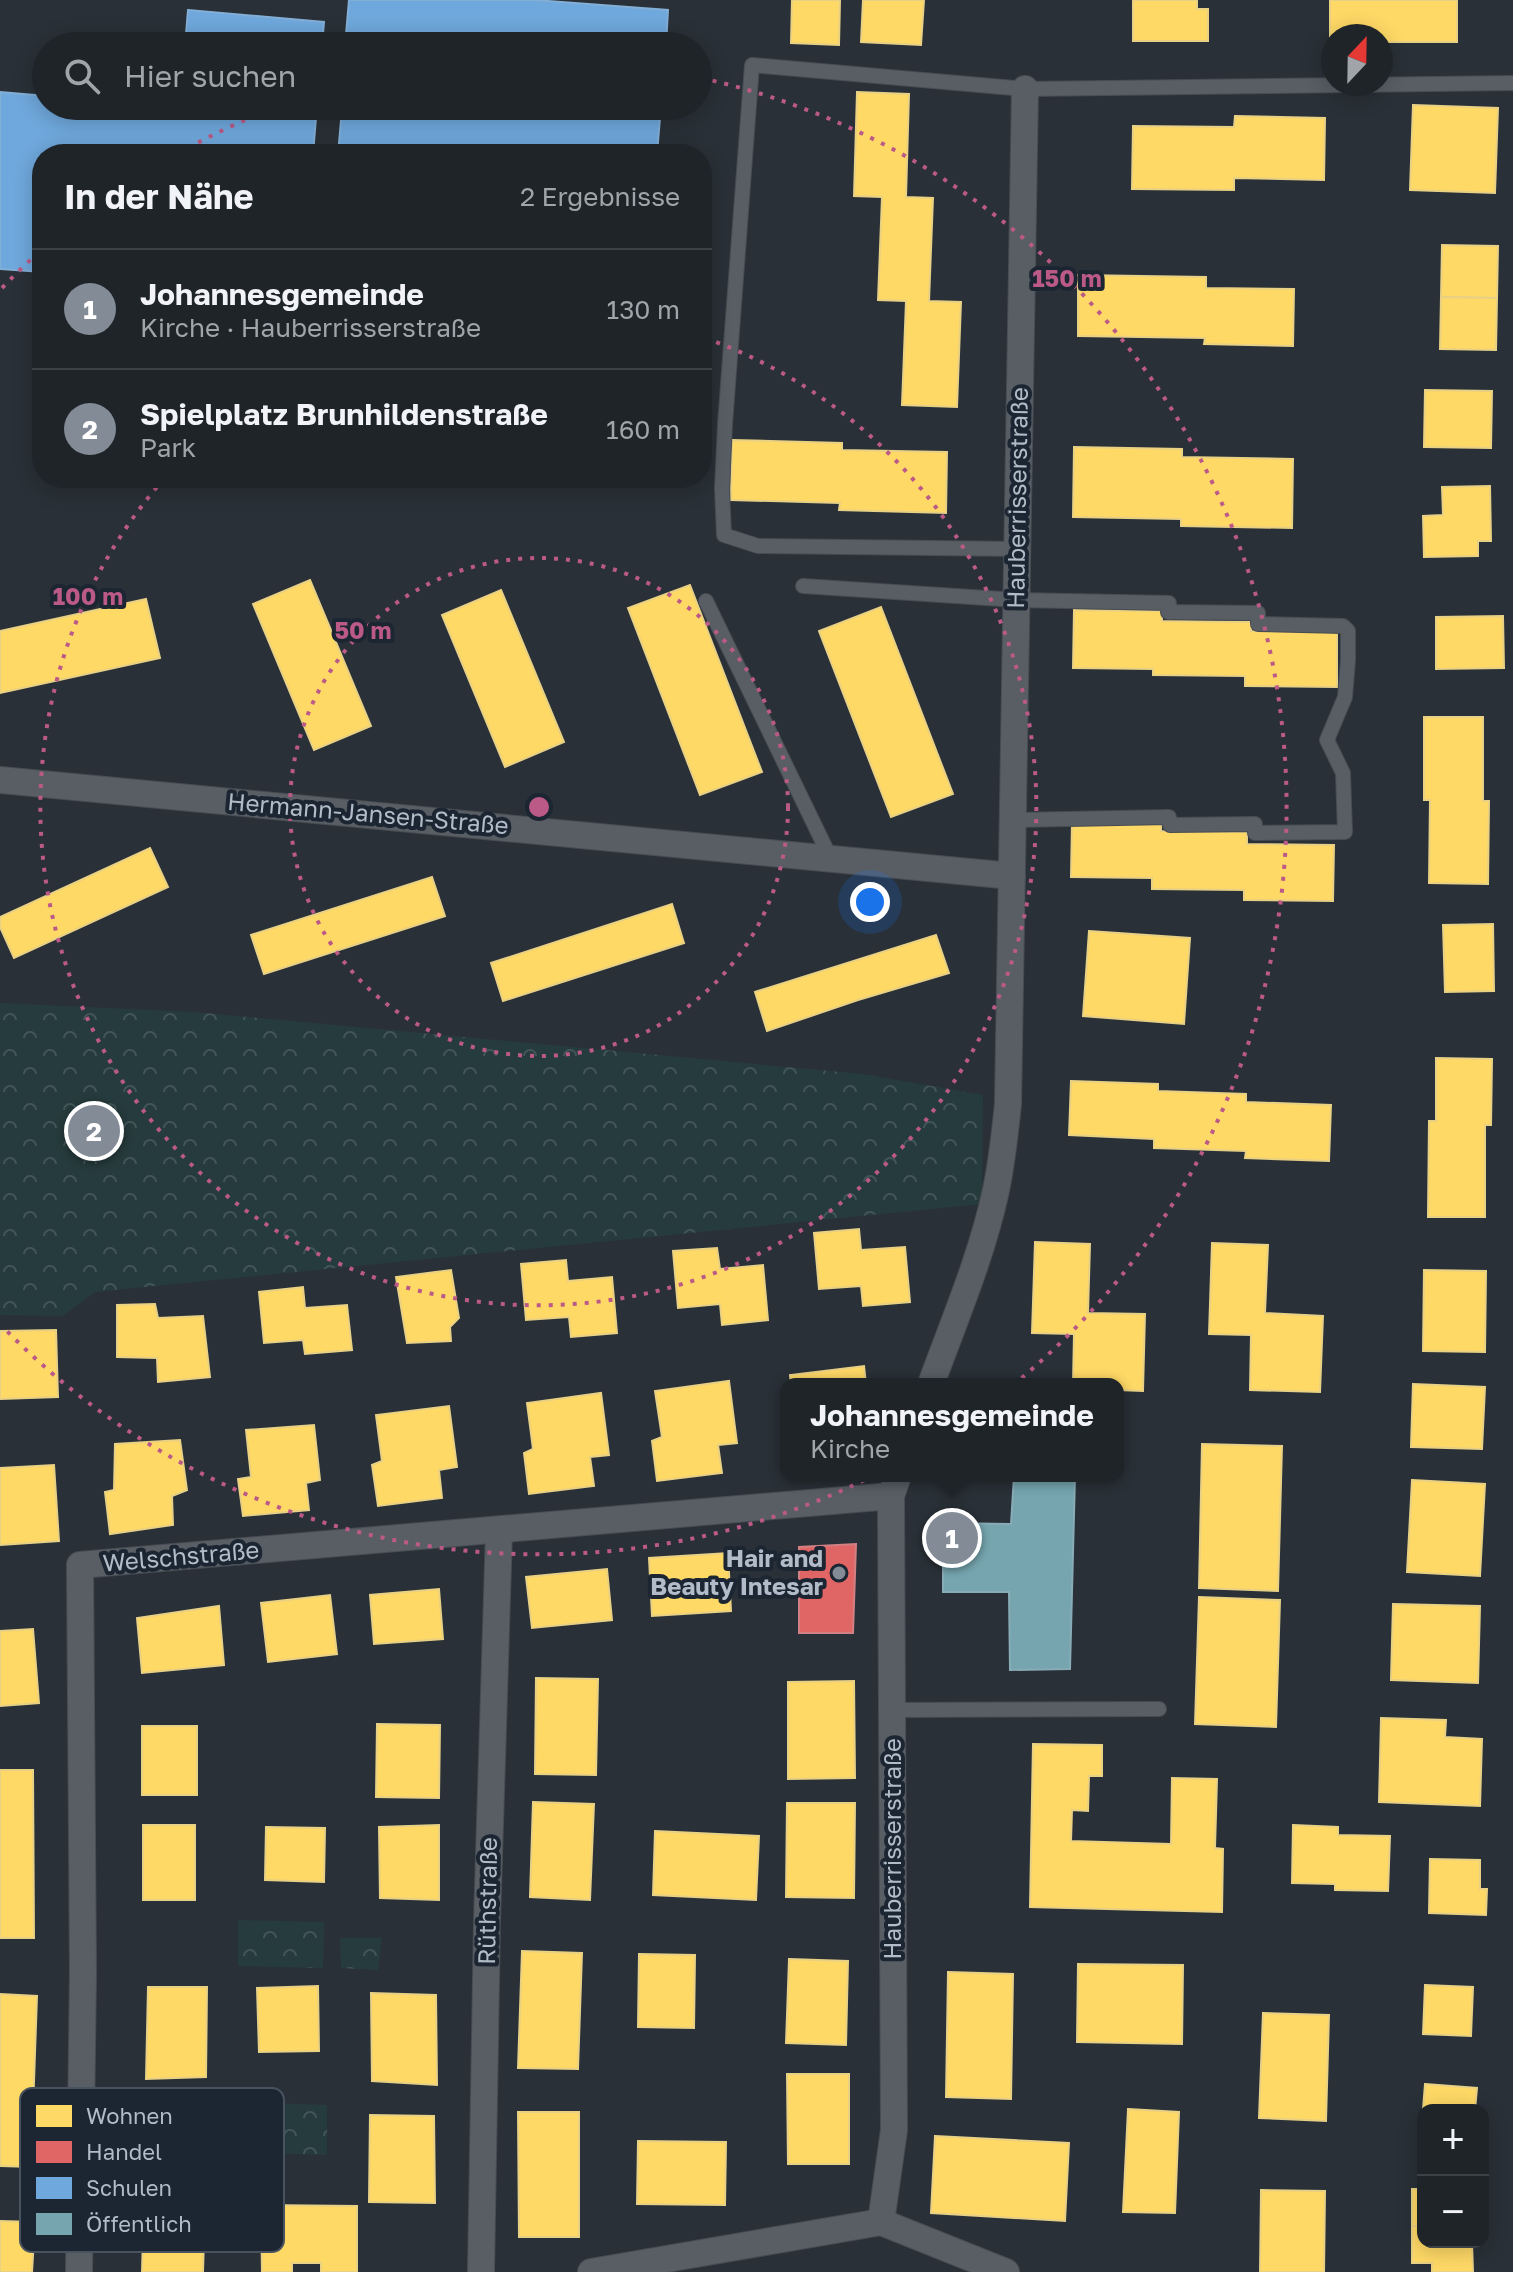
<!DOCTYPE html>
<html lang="de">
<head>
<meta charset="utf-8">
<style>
  :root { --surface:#1f2429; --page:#2c3035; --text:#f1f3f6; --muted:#a1a4a8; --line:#3c4146; --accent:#828b96 }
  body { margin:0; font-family:"Golos Text",sans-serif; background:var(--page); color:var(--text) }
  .controls { position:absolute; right:24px; bottom:24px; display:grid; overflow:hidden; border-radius:16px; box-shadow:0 4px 20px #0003 }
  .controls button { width:72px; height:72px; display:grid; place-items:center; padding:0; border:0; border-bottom:2px solid var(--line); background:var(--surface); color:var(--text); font:40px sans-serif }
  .compass { position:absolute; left:1321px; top:24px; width:72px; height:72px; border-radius:50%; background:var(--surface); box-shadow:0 4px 20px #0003; rotate:22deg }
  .you { position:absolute; left:870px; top:902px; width:28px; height:28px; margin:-20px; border:6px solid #fff; border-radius:50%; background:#1a73e8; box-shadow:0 0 0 12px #1a73e833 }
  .badge { display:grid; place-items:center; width:52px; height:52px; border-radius:50%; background:var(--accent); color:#fff; font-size:26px; font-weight:700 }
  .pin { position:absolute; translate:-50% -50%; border:4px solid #fff; box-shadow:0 2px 8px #0006 }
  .popup { position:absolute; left:780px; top:1378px; width:344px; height:104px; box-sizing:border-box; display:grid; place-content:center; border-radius:16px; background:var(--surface); filter:drop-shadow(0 2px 6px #0005); font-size:26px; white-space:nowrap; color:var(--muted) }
  .popup b { font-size:30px; color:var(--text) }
  .popup::after { content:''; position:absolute; left:50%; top:100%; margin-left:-16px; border:16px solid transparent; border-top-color:var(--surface) }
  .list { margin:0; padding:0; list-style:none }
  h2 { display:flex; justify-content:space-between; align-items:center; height:104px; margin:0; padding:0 32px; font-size:34px }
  h2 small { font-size:26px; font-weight:400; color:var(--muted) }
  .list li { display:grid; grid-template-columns:52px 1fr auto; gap:24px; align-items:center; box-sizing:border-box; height:120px; padding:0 32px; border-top:2px solid var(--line) }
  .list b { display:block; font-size:30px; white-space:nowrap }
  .list p { margin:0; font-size:26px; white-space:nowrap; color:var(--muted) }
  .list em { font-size:26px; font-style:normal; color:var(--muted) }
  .icon { flex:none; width:44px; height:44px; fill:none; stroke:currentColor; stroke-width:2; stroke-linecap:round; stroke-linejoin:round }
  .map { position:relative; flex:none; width:1513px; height:2272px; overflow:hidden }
  .search { position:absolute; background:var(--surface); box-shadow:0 4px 20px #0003; left:32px; top:32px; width:680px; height:88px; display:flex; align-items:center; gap:20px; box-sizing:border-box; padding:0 28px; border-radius:44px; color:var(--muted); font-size:30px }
  .panel { position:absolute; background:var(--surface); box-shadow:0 4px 20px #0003; left:32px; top:144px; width:680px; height:344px; border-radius:32px }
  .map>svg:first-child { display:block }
</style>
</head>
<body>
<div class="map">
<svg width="1513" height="2272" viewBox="0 0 1513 2272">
  <defs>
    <pattern id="forest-crowns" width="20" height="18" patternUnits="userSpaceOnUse" patternTransform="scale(2)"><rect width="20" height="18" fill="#263b3d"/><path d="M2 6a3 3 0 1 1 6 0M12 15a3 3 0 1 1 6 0" fill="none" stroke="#435558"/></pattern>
  </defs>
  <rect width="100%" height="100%" fill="#293037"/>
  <g fill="url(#forest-crowns)">
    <path d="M0 1003 194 1012 863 1074 983 1095 982 1204 95 1292 63 1316 0 1315Z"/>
    <path d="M238 1920 324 1922 323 1968 238 1966Z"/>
    <path d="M340 1938H382L378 1970 341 1968Z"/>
    <path d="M237 2102 327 2105V2155L238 2152Z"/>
  </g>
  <g fill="#ffd966" stroke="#e8d084" stroke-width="2">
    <path d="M792 0H840L839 45 791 43Z"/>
    <path d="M863 0H924L921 45 861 42Z"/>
    <path d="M1133 0H1197V9H1208V41H1133Z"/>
    <path d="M1330 0H1457V42H1381V36H1333V41H1330Z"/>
    <path d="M857 92 909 94 906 197 933 198 929 301 961 302 957 407 902 405 906 301 878 300 882 197 854 196Z"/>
    <path d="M1413 105 1498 108 1495 193 1410 190Z"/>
    <path d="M1235 116 1325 118 1324 180 1234 178V190L1132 189 1133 126 1234 127Z"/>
    <path d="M1442 245 1498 246 1497 298 1441 297Z"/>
    <path d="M1078 275 1206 277V288L1294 289 1293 346 1204 344 1205 338 1078 336Z"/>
    <path d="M1441 297 1497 298 1496 350 1440 349Z"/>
    <path d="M1425 390 1492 391 1491 448 1424 447Z"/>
    <path d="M732 440 842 443V450L947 452 946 513 839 510 840 503 731 500Z"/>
    <path d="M1074 447 1182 449V457L1293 459 1292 528 1181 526V519L1073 517Z"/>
    <path d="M1490 486 1491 541H1478V556L1424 557 1423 516 1443 515 1442 487Z"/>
    <path d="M310 580 371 726 314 750 253 604Z"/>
    <path d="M690 585 762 772 700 795 628 608Z"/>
    <path d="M501 590 564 742 505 767 442 615Z"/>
    <path d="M146 599 160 658 0 693V631Z"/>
    <path d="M881 607 953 794 891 817 819 631Z"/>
    <path d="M1074 610 1162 611V621L1251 622V631L1337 632V687L1245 686V676L1153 675V669L1073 668Z"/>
    <path d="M1503 616 1504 668 1436 669V617Z"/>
    <path d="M1424 717H1483V801H1489L1488 884 1429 883 1430 800H1424Z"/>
    <path d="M1072 822 1161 823V831L1247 832V844L1334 845 1333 901 1244 900V890L1152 889V878L1071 877Z"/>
    <path d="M150 848 168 887 14 958 0 927V917Z"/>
    <path d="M432 877 445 916 264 974 251 935Z"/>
    <path d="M672 904 684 943 503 1001 491 963Z"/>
    <path d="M1493 924 1494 991 1445 992 1443 925Z"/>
    <path d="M1089 931 1190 938 1184 1024 1083 1016Z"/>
    <path d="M936 935 949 973 858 1000 767 1031 755 992Z"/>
    <path d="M1436 1058 1492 1059 1491 1125H1485V1217H1428L1429 1121H1436Z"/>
    <path d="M1071 1081 1158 1084V1091L1246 1094V1102L1331 1105 1329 1161 1245 1158 1246 1151 1154 1148V1139L1069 1135Z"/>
    <path d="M859 1229 861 1250 905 1247 910 1302 863 1306 861 1286 819 1289 814 1233Z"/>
    <path d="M1035 1242 1090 1244 1088 1313 1145 1314 1143 1391 1118 1390V1384H1073L1074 1334 1032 1333Z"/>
    <path d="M1212 1243 1268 1245 1265 1313 1323 1316 1320 1392 1250 1390 1251 1335 1209 1334Z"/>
    <path d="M717 1248 720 1269 763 1265 768 1320 722 1325 720 1304 678 1308 673 1251Z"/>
    <path d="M566 1260 568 1281 612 1277 617 1333 571 1337 569 1317 526 1320 521 1264Z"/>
    <path d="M451 1270 459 1318 450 1327 451 1341 407 1343 396 1277Z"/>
    <path d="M1424 1270 1486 1271 1485 1352 1423 1351Z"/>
    <path d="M303 1287 305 1308 347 1305 352 1350 305 1354 303 1340 264 1343 259 1292Z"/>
    <path d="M155 1304 158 1318 203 1316 210 1377 158 1382 157 1358 117 1357V1305Z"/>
    <path d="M56 1330 58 1397 0 1399V1331Z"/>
    <path d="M864 1366 866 1384H791L790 1375Z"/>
    <path d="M729 1381 737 1443 718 1445 722 1473 657 1481 652 1441 662 1437 655 1391Z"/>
    <path d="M1413 1384 1485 1387 1482 1449 1411 1447Z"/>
    <path d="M601 1393 609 1455 590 1457 594 1486 529 1494 524 1453 533 1449 527 1403Z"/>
    <path d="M449 1406 457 1467 439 1470 442 1498 378 1506 372 1465 382 1461 376 1415Z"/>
    <path d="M314 1425 320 1480 306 1483 309 1510 243 1516 238 1479 251 1477 246 1430Z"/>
    <path d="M180 1440 187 1490 172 1496 173 1525 110 1534 105 1492 114 1490 115 1444Z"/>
    <path d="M1202 1444 1282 1446 1278 1591 1199 1588Z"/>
    <path d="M54 1465 59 1541 0 1545V1468Z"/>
    <path d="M1412 1480 1485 1484 1480 1576 1407 1572Z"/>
    <path d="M728 1553 731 1611 652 1616 649 1558Z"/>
    <path d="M607 1569 612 1620 532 1628 526 1577Z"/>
    <path d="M439 1589 443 1639 374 1644 370 1595Z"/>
    <path d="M330 1595 337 1654 268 1662 261 1603Z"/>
    <path d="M1199 1597 1280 1600 1276 1727 1195 1724Z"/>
    <path d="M1393 1604 1480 1606 1478 1683 1391 1680Z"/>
    <path d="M219 1606 224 1665 142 1673 137 1618Z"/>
    <path d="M33 1629 39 1703 0 1706V1631Z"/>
    <path d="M536 1678 598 1679 596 1775 535 1774Z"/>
    <path d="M854 1681 855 1778 788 1779V1682Z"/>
    <path d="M1381 1718 1446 1720 1445 1737 1482 1739 1480 1806 1379 1802Z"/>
    <path d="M377 1724 440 1725 439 1798 376 1797Z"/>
    <rect x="142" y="1726" width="55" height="69"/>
    <path d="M1033 1744 1102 1745V1776H1089L1088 1811 1072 1810 1071 1841 1171 1844 1172 1778 1217 1779 1215 1848 1223 1849 1222 1912 1030 1907Z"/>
    <path d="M0 1770H33L34 1938H0Z"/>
    <path d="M533 1802 594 1804 590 1900 530 1897Z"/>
    <path d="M787 1803H855L854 1898 786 1897Z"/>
    <rect x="143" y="1825" width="52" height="75"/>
    <path d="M439 1825V1900L380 1898 379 1827Z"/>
    <path d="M1293 1825 1338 1827V1835L1390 1836 1388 1891 1335 1890V1884L1292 1883Z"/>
    <path d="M266 1827 325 1828 324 1882 265 1880Z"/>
    <path d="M655 1831 759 1836 756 1900 653 1895Z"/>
    <path d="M1430 1859 1480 1860V1889H1487L1486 1915 1429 1913Z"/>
    <path d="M522 1951 582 1953 578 2069 518 2068Z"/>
    <path d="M639 1954 695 1955 694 2028 638 2027Z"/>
    <path d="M789 1959 848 1961 846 2045 786 2043Z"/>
    <path d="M1078 1964 1183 1965 1182 2044 1077 2042Z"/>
    <path d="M948 1972 1013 1974 1011 2099 946 2097Z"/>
    <path d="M1425 1985 1473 1987 1471 2036 1423 2034Z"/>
    <path d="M318 1986 319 2051 259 2052 257 1988Z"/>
    <path d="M148 1987H207L206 2077 146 2079Z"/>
    <path d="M371 1993 436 1995 437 2085 372 2081Z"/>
    <path d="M0 1994 37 1996 31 2167 0 2166Z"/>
    <path d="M1263 2013 1329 2015 1326 2121 1259 2118Z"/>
    <path d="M787 2074H849V2164H788Z"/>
    <path d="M1425 2084 1477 2088 1475 2110H1423V2135H1421Z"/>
    <path d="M1128 2109 1179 2112 1175 2213 1123 2212Z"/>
    <path d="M205 2110 207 2174 147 2176 145 2111Z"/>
    <path d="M518 2112H579V2237H519Z"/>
    <path d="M370 2115 434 2116 435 2203 369 2202Z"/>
    <path d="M935 2136 1069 2143 1065 2221 931 2213Z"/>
    <path d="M638 2141 726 2142 725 2205 637 2204Z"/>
    <rect x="1412" y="2189" width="11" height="37"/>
    <path d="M1261 2190 1325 2191 1324 2272H1260Z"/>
    <path d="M144 2203 205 2204 203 2272H142Z"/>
    <path d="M261 2205 357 2206V2272H321V2263H292V2272H262Z"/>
    <path d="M0 2221 35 2222 32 2272H0Z"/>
    <path d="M1412 2226H1423V2242H1472L1473 2272H1432V2263H1412Z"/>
  </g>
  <path fill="#e06666" stroke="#d28084" stroke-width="2" d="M856 1544 853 1633H799V1547Z"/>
  <g fill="#6fa8dc" stroke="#83aed6" stroke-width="2">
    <path d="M349 0H535L668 10 666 46H345Z"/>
    <path d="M188 10 324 22 322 46H185Z"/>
    <path d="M0 92 46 96V106H317L313 154H42V272L0 269Z"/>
    <path d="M333 106H661L657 154H338L342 109 332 108Z"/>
    <path d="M42 319V386H36Z"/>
  </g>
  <path fill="#76a5af" stroke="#88acb7" stroke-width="2" d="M1014 1476H1075L1070 1669 1010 1670 1009 1592H943V1523L1011 1524Z"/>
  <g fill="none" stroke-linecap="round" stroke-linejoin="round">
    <g stroke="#474c52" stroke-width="16">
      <g id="service">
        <path d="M1017 549 758 546 724 535 722 488 725 424 752 65 1025 89 1513 83"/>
        <path d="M803 586 1017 600 1169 603 1168 612 1258 613V624L1343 626 1348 631V660L1345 697 1327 740 1343 773 1345 832 1255 833V824L1170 825 1169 817 1012 820"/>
        <path d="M706 601 831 859"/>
        <path d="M892 1710 1159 1709"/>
      </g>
    </g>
    <g stroke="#474c52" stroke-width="28">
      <g id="minor">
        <path d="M0 780 1012 876"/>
        <path d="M931 1384C954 1321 982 1256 996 1190 1002 1162 1005 1133 1008 1104L1025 89"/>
        <path d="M881 2222 894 2130 891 1496 898 1476"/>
        <path d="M79 2272 83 1973 80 1565 891 1496"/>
        <path d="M481 2272 487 1921 499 1531"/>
        <path d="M591 2272 881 2222 1006 2272"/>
      </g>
    </g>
    <use href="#service" stroke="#595e65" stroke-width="14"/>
    <use href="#minor" stroke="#595e65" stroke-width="26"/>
  </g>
  <g fill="none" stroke="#bc5a87" stroke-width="4" stroke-dasharray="4 8">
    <circle cx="539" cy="807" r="249"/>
    <path d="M705 338A498 498 0 1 1 163 480"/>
    <path d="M2 288A747 747 0 0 1 39 252M177 154A747 747 0 0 1 277 107M701 78A747 747 0 1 1 2 1326"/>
  </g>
  <circle fill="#828b96" stroke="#1c2632" stroke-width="3" cx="839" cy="1573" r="8"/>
  <g text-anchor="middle" stroke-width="8" stroke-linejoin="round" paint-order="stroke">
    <g font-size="24" fill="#b2bcc9" stroke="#1c2632">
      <text transform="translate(1018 498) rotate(-89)" y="8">Hauberrisserstraße</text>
      <text transform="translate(368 814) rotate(5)" y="8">Hermann-Jansen-Straße</text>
      <text transform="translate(181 1557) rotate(-5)" y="8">Welschstraße</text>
      <text transform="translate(893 1849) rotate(-90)" y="8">Hauberrisserstraße</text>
      <text transform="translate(488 1901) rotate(-89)" y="8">Rüthstraße</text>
    </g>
    <g font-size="24" font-weight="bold" fill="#b2bcc9" stroke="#1c2632" text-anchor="end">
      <text x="823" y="1567">Hair and<tspan x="823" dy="28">Beauty Intesar</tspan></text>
    </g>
  </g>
  <rect x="20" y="2088" width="264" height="164" rx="12" fill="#1c2632" stroke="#49535f" stroke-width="2"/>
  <rect x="36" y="2105" width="36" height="22" fill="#ffd966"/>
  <rect x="36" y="2141" width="36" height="22" fill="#e06666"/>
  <rect x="36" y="2177" width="36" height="22" fill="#6fa8dc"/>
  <rect x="36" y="2213" width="36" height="22" fill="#76a5af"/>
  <g font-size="22" fill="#b2bcc9">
    <text x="86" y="2124">Wohnen</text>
    <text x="86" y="2160">Handel</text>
    <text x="86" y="2196">Schulen</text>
    <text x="86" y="2232">Öffentlich</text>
  </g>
  <circle cx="539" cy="807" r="12" fill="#bc5a87" stroke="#1c2632" stroke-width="4"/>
  <g font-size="24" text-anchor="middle" font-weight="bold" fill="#bc5a87" stroke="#1c2632" stroke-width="8" stroke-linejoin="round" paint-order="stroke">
    <text x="1067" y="287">150 m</text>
    <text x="88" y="605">100 m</text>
    <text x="363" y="639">50 m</text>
  </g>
</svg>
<div class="controls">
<button>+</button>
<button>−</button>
</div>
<svg class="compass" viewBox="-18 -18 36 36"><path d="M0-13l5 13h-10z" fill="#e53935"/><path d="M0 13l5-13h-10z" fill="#a1a4a8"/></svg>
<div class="you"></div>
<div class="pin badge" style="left:952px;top:1538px">1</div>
<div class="popup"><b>Johannesgemeinde</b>Kirche</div>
<div class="pin badge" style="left:94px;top:1131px">2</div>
<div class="search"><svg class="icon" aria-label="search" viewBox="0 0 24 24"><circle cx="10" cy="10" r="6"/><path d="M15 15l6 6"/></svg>Hier suchen</div>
<section class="panel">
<h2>In der Nähe<small>2 Ergebnisse</small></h2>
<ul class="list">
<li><span class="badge">1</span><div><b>Johannesgemeinde</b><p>Kirche · Hauberrisserstraße</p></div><em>130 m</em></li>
<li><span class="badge">2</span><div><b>Spielplatz Brunhildenstraße</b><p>Park</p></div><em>160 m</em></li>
</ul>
</section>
</div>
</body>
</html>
